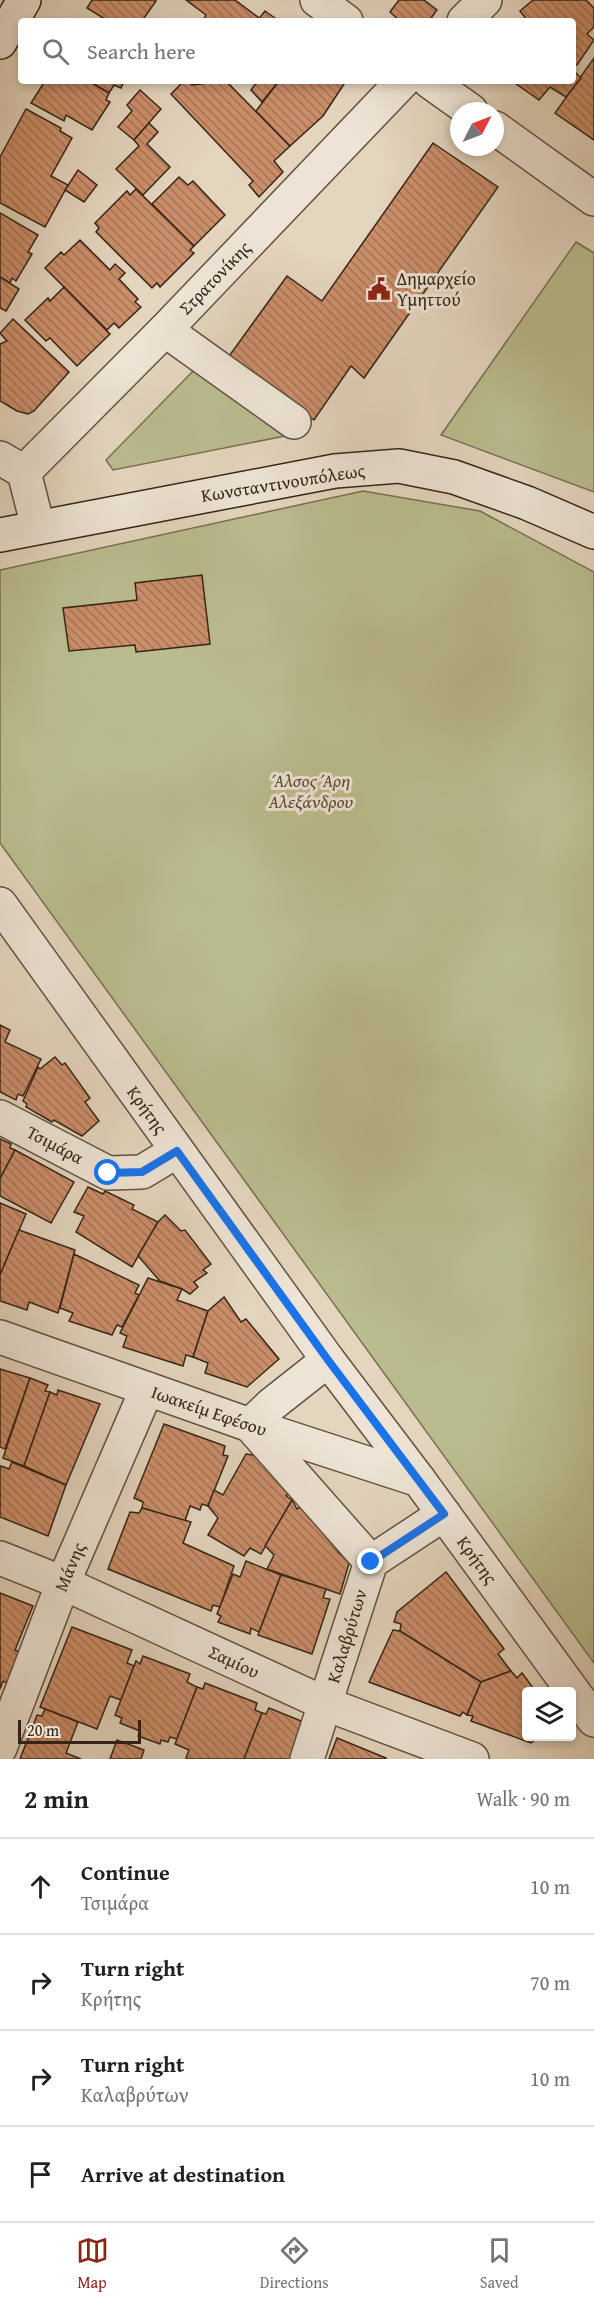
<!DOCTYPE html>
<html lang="en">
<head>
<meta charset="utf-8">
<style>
  :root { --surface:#fff; --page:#f2f2f2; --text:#202124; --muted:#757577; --line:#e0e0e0; --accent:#8f2418 }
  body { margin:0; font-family:"Gentium Book Plus",serif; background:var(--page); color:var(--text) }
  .controls { position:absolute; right:18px; bottom:18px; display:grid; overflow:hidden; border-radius:6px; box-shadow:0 3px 9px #0003 }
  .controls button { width:54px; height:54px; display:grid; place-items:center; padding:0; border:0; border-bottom:2px solid var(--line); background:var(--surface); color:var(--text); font:30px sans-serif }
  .compass { position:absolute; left:450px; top:102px; width:54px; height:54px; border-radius:50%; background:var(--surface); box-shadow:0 3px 9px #0003; rotate:48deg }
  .scale { position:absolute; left:18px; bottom:15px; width:123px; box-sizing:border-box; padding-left:6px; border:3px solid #362516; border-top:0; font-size:16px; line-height:21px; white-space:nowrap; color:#362516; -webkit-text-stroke:4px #ede4d5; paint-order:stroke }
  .stop { position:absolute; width:18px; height:18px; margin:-14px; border:4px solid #1a73e8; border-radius:50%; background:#fff }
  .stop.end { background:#1a73e8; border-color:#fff; box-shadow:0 2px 6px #0008 }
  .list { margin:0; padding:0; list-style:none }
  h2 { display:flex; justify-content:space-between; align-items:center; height:78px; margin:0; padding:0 24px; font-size:26px }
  h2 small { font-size:20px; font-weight:400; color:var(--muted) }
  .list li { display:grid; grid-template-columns:39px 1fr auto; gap:18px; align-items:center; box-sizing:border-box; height:96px; padding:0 24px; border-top:2px solid var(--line) }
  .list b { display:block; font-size:22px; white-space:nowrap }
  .list p { margin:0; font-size:20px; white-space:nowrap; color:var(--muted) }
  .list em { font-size:20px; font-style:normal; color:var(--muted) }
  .icon { flex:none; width:33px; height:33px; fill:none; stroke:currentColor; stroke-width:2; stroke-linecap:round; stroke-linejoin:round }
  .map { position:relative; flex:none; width:594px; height:1759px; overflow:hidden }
  .search { position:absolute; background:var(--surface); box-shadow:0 3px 9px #0003; left:18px; right:18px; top:18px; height:66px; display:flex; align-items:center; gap:15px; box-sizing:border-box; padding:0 21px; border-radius:6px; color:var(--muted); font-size:22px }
  .sheet { height:462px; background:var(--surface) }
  nav { display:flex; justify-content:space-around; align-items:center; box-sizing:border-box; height:84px; border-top:2px solid var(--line); background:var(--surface); font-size:16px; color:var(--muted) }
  nav a { display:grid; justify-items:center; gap:3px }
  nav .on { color:var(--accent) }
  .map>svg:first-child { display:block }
</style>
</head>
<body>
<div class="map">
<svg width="594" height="1759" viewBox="0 0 594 1759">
  <defs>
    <pattern id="building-back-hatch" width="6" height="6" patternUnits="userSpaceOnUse" patternTransform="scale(1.5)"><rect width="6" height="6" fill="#cb8e6a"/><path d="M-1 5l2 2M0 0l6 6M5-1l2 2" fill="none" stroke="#a67456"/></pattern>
  </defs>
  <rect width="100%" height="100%" fill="#e4d5be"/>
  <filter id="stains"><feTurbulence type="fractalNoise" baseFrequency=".00333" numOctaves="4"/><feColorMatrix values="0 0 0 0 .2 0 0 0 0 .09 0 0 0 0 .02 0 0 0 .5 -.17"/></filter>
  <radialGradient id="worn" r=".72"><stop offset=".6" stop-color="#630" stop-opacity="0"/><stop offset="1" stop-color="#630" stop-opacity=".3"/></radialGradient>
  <g fill="#babc8e" stroke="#787052" stroke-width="1.5">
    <path d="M576 242 594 253V492L441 435Z"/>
    <path d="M197 367 290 435 113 470 106 460Z"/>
    <path d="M363 491 480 511 594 572V1663L0 843V570Z"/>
  </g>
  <g fill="url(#building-back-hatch)" stroke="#362516" stroke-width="1.5">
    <path d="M92 0H156V1L142 21H108L87 8Z"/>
    <path d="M186 0H235L259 18 257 21H203L206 15Z"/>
    <path d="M399 0H424L437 10 429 21H400L390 12Z"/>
    <path d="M533 0H586L594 8V27L587 34 594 40 577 65 573 62V21H528L520 11Z"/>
    <path d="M265 11 279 21H257Z"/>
    <path d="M594 58V140L555 113Z"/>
    <path d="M573 70 581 78 566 97 550 87 539 100 512 81H573Z"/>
    <path d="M45 81H89L109 93 106 100 110 102 92 130 66 115 64 121 31 103Z"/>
    <path d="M89 81H124L121 88 114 85 109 93Z"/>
    <path d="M184 81H187L192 85 226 81 290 146 274 161 283 172 259 197 249 185 253 181 171 94Z"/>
    <path d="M256 81H279L262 102 251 90 257 82Z"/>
    <path d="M279 81H346L323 116 290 146 256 111Z"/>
    <path d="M140 90 161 109 134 140 118 127 132 111 127 105Z"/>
    <path d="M26 109 61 128 60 131 72 138 51 176 68 185 45 227 0 203V157Z"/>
    <path d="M149 123 158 132 147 144 170 167 143 195 116 169 139 146 134 140Z"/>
    <path d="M433 143 498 187 364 378 351 366 314 420 227 359 287 276 322 301Z"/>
    <path d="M78 170 97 185 84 202 65 190Z"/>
    <path d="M179 177 188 185 193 181 225 215 194 246 152 204Z"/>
    <path d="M136 189 194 246 190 250 194 253 160 287 157 283 152 288 96 232 99 228 95 223 127 191 130 195Z"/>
    <path d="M0 213 38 235 28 252 32 254 16 281 12 278 10 283 0 277Z"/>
    <path d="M80 240 110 270 115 264 125 273 119 279 138 299 135 302 141 307 119 328 114 323 107 330 45 268 61 252 64 255Z"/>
    <path d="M0 277 19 289 6 311 0 308Z"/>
    <path d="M64 287 110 334 77 366 50 338 46 341 25 320 48 298 50 301Z"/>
    <path d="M13 319 69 372 34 411 28 414 17 411 0 401V344L7 341 0 333Z"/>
    <path d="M202 575 210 644 136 652 135 645 69 651 63 608 137 600 135 583Z"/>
    <path d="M0 1025 10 1030 5 1042 41 1059 23 1096 18 1094 16 1100 0 1092Z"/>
    <path d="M55 1057 62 1065 65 1063 90 1098 85 1102 99 1121 82 1136 54 1120 52 1122 26 1107 27 1104 23 1101 38 1067 40 1069Z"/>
    <path d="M0 1139 11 1144 10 1148 15 1150 0 1179Z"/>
    <path d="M15 1150 74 1182 51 1223 0 1196V1179Z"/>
    <path d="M88 1187 103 1194 105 1191 134 1205 132 1209 158 1222 132 1267 76 1232 84 1216 74 1212Z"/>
    <path d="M0 1203 26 1214 0 1275Z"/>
    <path d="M165 1215 181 1231 185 1230 211 1264 203 1270 207 1273 194 1282 198 1287 190 1294 182 1289 160 1281 138 1256 158 1222Z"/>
    <path d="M19 1230 75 1250 58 1313 29 1302 27 1310 0 1301V1275Z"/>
    <path d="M74 1254 139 1285 135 1293 139 1295 122 1327 117 1325 112 1335 69 1321 73 1313 60 1308Z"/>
    <path d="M148 1278 182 1289 177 1300 208 1311 193 1357 186 1355 183 1366 123 1347 127 1336 120 1333Z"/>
    <path d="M224 1297 241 1322 246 1319 279 1359 247 1387 205 1373 208 1363 193 1357 208 1311Z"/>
    <path d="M0 1369 30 1378 5 1449 0 1447Z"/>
    <path d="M30 1378 48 1385 45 1391 50 1392 24 1466 3 1458Z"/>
    <path d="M58 1390 100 1404 66 1485 24 1466 50 1392 57 1395Z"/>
    <path d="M164 1424 225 1446 223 1455 228 1456 208 1506 202 1504 200 1510 190 1506 185 1521 142 1508 143 1502 134 1498Z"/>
    <path d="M246 1454 265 1457 290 1492 286 1496 292 1500 261 1554 250 1548 244 1556 208 1535 218 1518 208 1506 214 1490 223 1495Z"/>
    <path d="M12 1462 66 1485 48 1536 0 1517V1468L1 1466 9 1469Z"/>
    <path d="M292 1500 297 1509 302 1506 340 1554 350 1560 340 1594 267 1569 274 1555 265 1546Z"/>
    <path d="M142 1508 191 1522 183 1543 234 1566 220 1607 213 1605 211 1611 108 1569 130 1512 139 1513Z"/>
    <path d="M246 1561 281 1575 259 1632 251 1628 250 1634 218 1622 221 1616 217 1614 233 1574 240 1577Z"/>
    <path d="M446 1572 504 1649 498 1654 511 1671 481 1682 400 1631 401 1624 394 1622 397 1612Z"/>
    <path d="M281 1575 326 1589 323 1598 330 1599 312 1654 258 1635Z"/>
    <path d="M0 1593 33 1606 15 1650 20 1652 7 1683 3 1681 0 1689Z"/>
    <path d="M72 1627 132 1650 127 1663 134 1666 121 1700 110 1696 97 1729 40 1707Z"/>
    <path d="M393 1630 400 1631 481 1682 467 1715 463 1712 460 1716 369 1682Z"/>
    <path d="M143 1656 190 1674 187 1682 197 1687 177 1739 170 1737 168 1742 161 1740 160 1744 138 1736 140 1731 120 1723 122 1718 115 1715 136 1661 140 1664Z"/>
    <path d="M511 1671 517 1678 522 1673 536 1692H526V1736H539L531 1743 471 1721 473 1716 467 1715 481 1682Z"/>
    <path d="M205 1683 257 1703 255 1710 262 1713 244 1759H188L186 1758 189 1750 175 1744 197 1687 203 1689Z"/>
    <path d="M269 1708 306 1723 291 1759H244L262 1713 266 1714Z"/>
    <path d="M45 1709 78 1722 66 1753 81 1759H20L37 1715 42 1716Z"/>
    <path d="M337 1738 386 1758V1759H329Z"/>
    <path d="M117 1740 144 1750 141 1759H110Z"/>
  </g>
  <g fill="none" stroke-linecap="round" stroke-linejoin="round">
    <g stroke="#625140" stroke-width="36">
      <g id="street">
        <path d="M317 0 346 21"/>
        <path d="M464 21 485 0"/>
        <path d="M429 81 471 111"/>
        <path d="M495 128 594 199"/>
        <path d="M165 330 294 422"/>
        <path d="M0 458 24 472 38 527"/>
        <path d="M24 472 165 330 403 81"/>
        <path d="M0 904 328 1360 419 1480 594 1720"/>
        <path d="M0 1117 108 1173 142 1172 177 1151"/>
        <path d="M0 1337 250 1425 419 1480"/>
        <path d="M328 1360 271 1405 250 1425 371 1562"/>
        <path d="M0 1558 63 1583 326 1704 472 1759"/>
        <path d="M0 1748 63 1583 147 1389"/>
        <path d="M307 1759 371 1562 444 1514"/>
      </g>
    </g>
    <g stroke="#362516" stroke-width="36">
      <g id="secondary">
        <path d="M0 42 24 0"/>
        <path d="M0 535 335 471 399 466 454 477 527 503 594 532"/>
      </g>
    </g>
    <use href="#street" stroke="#ede4d5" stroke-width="33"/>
    <use href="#secondary" stroke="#ede4d5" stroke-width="33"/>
  </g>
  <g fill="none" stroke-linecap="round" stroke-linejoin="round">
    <path stroke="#1a73e8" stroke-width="8" d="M108 1173 142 1172 177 1151 328 1360 444 1514 371 1562"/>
  </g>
  <defs>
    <g id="civic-bare" transform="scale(1.8)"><path d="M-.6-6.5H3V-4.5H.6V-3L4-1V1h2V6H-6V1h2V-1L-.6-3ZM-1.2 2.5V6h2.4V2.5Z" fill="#8f2418" stroke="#ede4d5" stroke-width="2.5" paint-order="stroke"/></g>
  </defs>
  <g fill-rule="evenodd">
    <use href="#civic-bare" x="379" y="289"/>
  </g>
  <g text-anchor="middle" stroke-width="6" stroke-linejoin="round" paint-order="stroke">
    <g font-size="18" fill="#362516" stroke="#ede4d5">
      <text transform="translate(215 278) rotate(-46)" y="6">Στρατονίκης</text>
      <text transform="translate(283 483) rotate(-9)" y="6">Κωνσταντινουπόλεως</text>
      <text transform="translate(147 1110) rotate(54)" y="6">Κρήτης</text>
      <text transform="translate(55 1145) rotate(28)" y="6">Τσιμάρα</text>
      <text transform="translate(209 1411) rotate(19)" y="6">Ιωακείμ Εφέσου</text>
      <text transform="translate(477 1560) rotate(54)" y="6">Κρήτης</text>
      <text transform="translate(70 1567) rotate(-67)" y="6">Μάνης</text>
      <text transform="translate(347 1636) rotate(-73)" y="6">Καλαβρύτων</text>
      <text transform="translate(234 1662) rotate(25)" y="6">Σαμίου</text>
    </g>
    <g font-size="18" fill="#362516" stroke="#ede4d5" text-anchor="start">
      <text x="397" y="285">Δημαρχείο<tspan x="397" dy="21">Υμηττού</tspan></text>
    </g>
    <g font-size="18" font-style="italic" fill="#574b34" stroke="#ede4d5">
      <text x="311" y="787">Άλσος Άρη<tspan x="311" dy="21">Αλεξάνδρου</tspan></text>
    </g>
  </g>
  <rect width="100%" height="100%" filter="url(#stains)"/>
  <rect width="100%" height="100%" fill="url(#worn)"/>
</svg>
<div class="controls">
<button><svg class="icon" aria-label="layers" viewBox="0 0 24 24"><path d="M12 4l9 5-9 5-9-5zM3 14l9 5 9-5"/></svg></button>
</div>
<svg class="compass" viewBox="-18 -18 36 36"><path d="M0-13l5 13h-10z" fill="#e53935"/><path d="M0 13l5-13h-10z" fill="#757577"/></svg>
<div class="scale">20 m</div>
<div class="stop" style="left:108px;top:1173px"></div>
<div class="stop end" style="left:371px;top:1562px"></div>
<div class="search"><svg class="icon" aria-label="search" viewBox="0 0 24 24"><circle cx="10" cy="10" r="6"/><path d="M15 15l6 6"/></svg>Search here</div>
</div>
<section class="sheet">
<h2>2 min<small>Walk · 90 m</small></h2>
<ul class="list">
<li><svg class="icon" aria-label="ahead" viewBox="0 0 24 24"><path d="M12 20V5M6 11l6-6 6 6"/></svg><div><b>Continue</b><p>Τσιμάρα</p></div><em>10 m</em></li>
<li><svg class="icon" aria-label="right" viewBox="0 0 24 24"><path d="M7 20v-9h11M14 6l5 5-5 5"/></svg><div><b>Turn right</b><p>Κρήτης</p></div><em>70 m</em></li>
<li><svg class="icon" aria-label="right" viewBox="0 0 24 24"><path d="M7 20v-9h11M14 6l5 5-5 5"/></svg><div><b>Turn right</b><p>Καλαβρύτων</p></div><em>10 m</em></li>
<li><svg class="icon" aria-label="arrive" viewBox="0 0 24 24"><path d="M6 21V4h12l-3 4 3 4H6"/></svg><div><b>Arrive at destination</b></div></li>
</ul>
</section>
<nav>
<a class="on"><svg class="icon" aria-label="map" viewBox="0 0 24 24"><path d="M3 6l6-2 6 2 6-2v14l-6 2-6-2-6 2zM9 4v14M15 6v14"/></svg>Map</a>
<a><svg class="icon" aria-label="directions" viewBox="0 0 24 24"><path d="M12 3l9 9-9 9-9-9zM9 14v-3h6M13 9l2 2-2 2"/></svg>Directions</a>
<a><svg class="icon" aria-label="saved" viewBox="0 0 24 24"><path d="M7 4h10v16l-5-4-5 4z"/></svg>Saved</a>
</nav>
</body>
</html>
